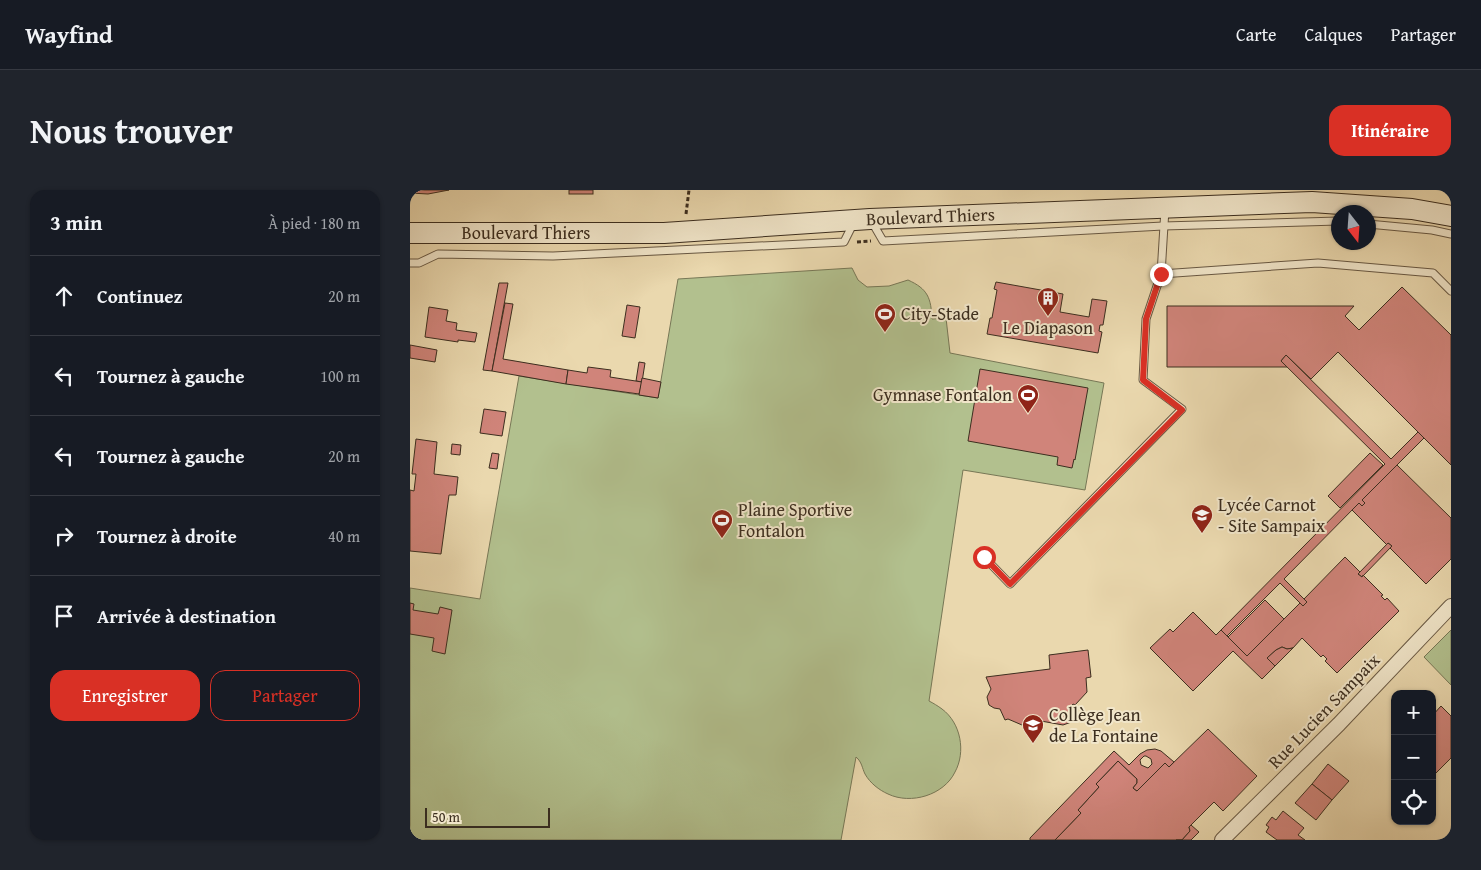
<!DOCTYPE html>
<html lang="fr">
<head>
<meta charset="utf-8">
<style>
  :root { --surface:#171b24; --page:#20242c; --text:#f1f3f6; --muted:#9ea1a6; --line:#363941; --accent:#d93025 }
  body { margin:0; font-family:"Gentium Book Plus",serif; background:var(--page); color:var(--text) }
  .controls { position:absolute; right:15px; bottom:15px; display:grid; overflow:hidden; border-radius:10px; box-shadow:0 1px 4px #0004 }
  .controls button { width:45px; height:45px; display:grid; place-items:center; padding:0; border:0; border-bottom:1px solid var(--line); background:var(--surface); color:var(--text); font:25px sans-serif }
  .compass { position:absolute; left:921px; top:15px; width:45px; height:45px; border-radius:50%; background:var(--surface); box-shadow:0 1px 4px #0004; rotate:163deg }
  .scale { position:absolute; left:15px; bottom:12px; width:125px; box-sizing:border-box; padding-left:5px; border:2px solid #3c2e1f; border-top:0; font-size:14px; line-height:18px; white-space:nowrap; color:#3c2e1f; -webkit-text-stroke:4px #f1e6ca; paint-order:stroke }
  .stop { position:absolute; width:15px; height:15px; margin:-11px; border:4px solid #d93025; border-radius:50%; background:#fff }
  .stop.end { background:#d93025; border-color:#fff; box-shadow:0 1px 5px #0008 }
  .list { margin:0; padding:0; list-style:none }
  h2 { display:flex; justify-content:space-between; align-items:center; height:65px; margin:0; padding:0 20px; font-size:21px }
  h2 small { font-size:16px; font-weight:400; color:var(--muted) }
  .list li { display:grid; grid-template-columns:32px 1fr auto; gap:15px; align-items:center; box-sizing:border-box; height:80px; padding:0 20px; border-top:1px solid var(--line) }
  .list b { display:block; font-size:19px; white-space:nowrap }
  .list em { font-size:16px; font-style:normal; color:var(--muted) }
  .actions { display:flex; gap:10px; padding:15px 20px }
  .actions a { flex:1; padding:11px 0; border:1px solid var(--accent); border-radius:15px; text-align:center; font-size:18px; color:var(--accent) }
  .actions .main { background:var(--accent); color:#fff }
  .icon { flex:none; width:28px; height:28px; fill:none; stroke:currentColor; stroke-width:2; stroke-linecap:round; stroke-linejoin:round }
  .map { position:relative; flex:none; width:1041px; height:650px; overflow:hidden; border-radius:15px }
  header { display:flex; align-items:center; gap:30px; box-sizing:border-box; height:70px; padding:0 25px; background:var(--surface); border-bottom:1px solid var(--line) }
  header strong { font-size:24px }
  nav { display:flex; gap:28px; margin-inline-start:auto; font-size:18px }
  .intro { display:flex; align-items:center; justify-content:space-between; box-sizing:border-box; height:120px; padding:0 30px }
  h1 { margin:0; font-size:35px }
  .button { padding:12px 22px; border-radius:15px; background:var(--accent); color:#fff; font-size:18px; font-weight:700 }
  main { display:flex; gap:30px; padding:0 30px }
  aside { flex:1; background:var(--surface); border-radius:15px; box-shadow:0 1px 4px #0004 }
  .map>svg:first-child { display:block }
</style>
</head>
<body>
<header>
<strong>Wayfind</strong>
<nav><a>Carte</a><a>Calques</a><a>Partager</a></nav>
</header>
<div class="intro"><h1>Nous trouver</h1><a class="button">Itinéraire</a></div>
<main>
<aside>
<h2>3 min<small>À pied · 180 m</small></h2>
<ul class="list">
<li><svg class="icon" aria-label="ahead" viewBox="0 0 24 24"><path d="M12 20V5M6 11l6-6 6 6"/></svg><div><b>Continuez</b></div><em>20 m</em></li>
<li><svg class="icon" aria-label="left" viewBox="0 0 24 24"><path d="M17 20v-9H6M10 6l-5 5 5 5"/></svg><div><b>Tournez à gauche</b></div><em>100 m</em></li>
<li><svg class="icon" aria-label="left" viewBox="0 0 24 24"><path d="M17 20v-9H6M10 6l-5 5 5 5"/></svg><div><b>Tournez à gauche</b></div><em>20 m</em></li>
<li><svg class="icon" aria-label="right" viewBox="0 0 24 24"><path d="M7 20v-9h11M14 6l5 5-5 5"/></svg><div><b>Tournez à droite</b></div><em>40 m</em></li>
<li><svg class="icon" aria-label="arrive" viewBox="0 0 24 24"><path d="M6 21V4h12l-3 4 3 4H6"/></svg><div><b>Arrivée à destination</b></div></li>
</ul>
<div class="actions"><a class="main">Enregistrer</a><a>Partager</a></div>
</aside>
<div class="map">
<svg width="1041" height="650" viewBox="0 0 1041 650">
  <rect width="100%" height="100%" fill="#ead8ae"/>
  <filter id="stains"><feTurbulence type="fractalNoise" baseFrequency=".004" numOctaves="4"/><feColorMatrix values="0 0 0 0 .2 0 0 0 0 .09 0 0 0 0 .02 0 0 0 .5 -.17"/></filter>
  <radialGradient id="worn" r=".72"><stop offset=".6" stop-color="#630" stop-opacity="0"/><stop offset="1" stop-color="#630" stop-opacity=".3"/></radialGradient>
  <g fill="#b2c08e" stroke="#777756">
    <path d="M442 78 448 90 457 97 479 96 498 90C518 99 521 108 522 129L536 128 540 163 694 193 675 300 553 280 519 511C523 513 528 516 532 519 551 533 556 562 545 582 534 605 501 615 478 604 469 600 460 593 455 584 452 578 452 572 446 567L431 650H0V398L70 409 109 186 248 208 268 89Z"/>
    <path d="M1041 440V495L1014 467Z"/>
  </g>
  <g fill="#d0847a" stroke="#3c2e1f" fill-rule="evenodd">
    <path d="M1 0H39L18 4 0 3Z"/>
    <rect x="159" y="0" width="24" height="4"/>
    <path d="M586 92 653 104 650 122 679 127 682 109 697 111 693 135H690L689 141 692 142 688 163 577 144 580 128H582L587 100 584 99Z"/>
    <path d="M89 93H98L82 181 73 180Z"/>
    <path d="M992 97 1041 145V275L928 162 901 189 876 165 871 171 877 177H757V116H944L935 126 949 140Z"/>
    <path d="M95 113 103 114 93 169 158 180 156 194 82 181Z"/>
    <path d="M217 115 230 117 225 148 212 146Z"/>
    <path d="M19 117 38 120 36 131 47 133 46 140 67 143 65 152 48 150V152L15 147Z"/>
    <path d="M0 155 27 160 25 172 0 168Z"/>
    <path d="M876 165 981 269 1008 242 1014 248 952 310 955 313 952 316 949 313 874 389 897 412 893 416 870 393 817 446 811 440 975 274 871 171Z"/>
    <path d="M229 172 235 173 232 192 226 191Z"/>
    <path d="M178 177 201 180 200 187 232 192 229 204 156 194 158 180 177 183Z"/>
    <path d="M570 179 678 198 665 270 664 269 662 278 647 275 648 267 558 251Z"/>
    <path d="M232 188 251 192 248 208 229 205Z"/>
    <path d="M74 219 96 222 92 246 70 243Z"/>
    <path d="M6 249 27 252 24 284 48 287 46 305H39L31 364 0 361V300L4 301 6 284H2Z"/>
    <path d="M42 254 51 255 50 265 41 264Z"/>
    <path d="M82 263 89 264 87 279 79 278Z"/>
    <path d="M960 263 973 275 930 318 918 306Z"/>
    <path d="M987 275 1041 328V369L1016 394 980 358 982 356 978 353 977 355 942 320 949 313 952 316 955 313 952 310Z"/>
    <path d="M978 353 982 356 952 387 948 384Z"/>
    <path d="M935 367 950 382 948 384 952 387 953 385 973 405 971 406 975 410 977 408 989 421 927 483 915 471 917 469 913 465 911 467 892 448 883 458 877 459 872 457 866 460 857 468 865 476 852 489 823 461 783 501 740 458 760 439 763 442 783 422 806 445 811 440 837 466 890 413 893 416 897 412 894 409Z"/>
    <path d="M855 410 874 429 837 466 818 447Z"/>
    <path d="M0 413 4 414 3 420 28 424 30 417 42 420 35 464 22 461 24 448 0 444Z"/>
    <path d="M872 457 877 459 883 458 865 476 857 468 866 460Z"/>
    <path d="M678 460 681 487 676 488 677 502 665 515 663 514 658 520 667 530 653 535 631 531 612 535 598 529 595 530 590 519 584 518 579 515 577 507 581 499 576 487 640 479 639 465Z"/>
    <path d="M1031 516 1041 526V568L1026 583 1022 579V526Z"/>
    <path d="M798 539 847 586 813 621 804 612 779 637 780 641 772 650H645L671 623 668 620 689 597 686 594 708 571 727 589V593L723 598 727 601 755 573 759 577Z"/>
    <path d="M745 559 751 561 764 572 759 577 755 573 727 601 723 598 727 593V589L708 571 686 594 689 597 668 620 671 623 645 650H620V648L704 561 719 575 730 564 737 560ZM734 566H736L741 569 742 574 738 578 731 575 730 570Z"/>
    <path d="M918 574 939 591 922 610 902 594Z"/>
    <path d="M902 594 922 610 906 630 885 613Z"/>
    <path d="M873 621 894 638 888 645 895 650H867L856 642 859 637 856 635 862 627 866 630Z"/>
    <path d="M781 635 789 642 781 650H766H772L780 641 779 637Z"/>
  </g>
  <g fill="none" stroke-linecap="round" stroke-linejoin="round">
    <g stroke="#685843" stroke-width="9">
      <g id="service">
        <path d="M462 32 473 51 753 36 928 31"/>
        <path d="M958 34 1022 40 1041 44"/>
        <path d="M0 73H9L28 64 143 66 434 52 443 34"/>
        <path d="M751 84 908 73 1023 83 1041 101"/>
        <path d="M574 367 600 394 772 219 733 190 736 129 751 84 755 19"/>
      </g>
    </g>
    <g stroke="#685843" stroke-width="16">
      <path id="minor" d="M812 650 929 534 1041 416"/>
    </g>
    <g stroke="#3c2e1f" stroke-width="22">
      <g id="secondary">
        <path id="s1" d="M0 43H254L460 29 902 12 1002 19 1041 26"/>
      </g>
    </g>
    <g stroke="#3c2e1f" stroke-width="3" stroke-dasharray="4 2.5" stroke-linecap="butt">
      <path d="M276 24 279 0"/>
      <path d="M447 52 461 51"/>
    </g>
    <use href="#service" stroke="#f1e6ca" stroke-width="7"/>
    <use href="#minor" stroke="#f1e6ca" stroke-width="14"/>
    <use href="#secondary" stroke="#f1e6ca" stroke-width="20"/>
  </g>
  <g fill="none" stroke-linecap="round" stroke-linejoin="round">
    <path stroke="#d93025" stroke-width="6" d="M574 367 600 394 772 220 733 190 736 129 751 84"/>
  </g>
  <defs>
    <g id="building-pin" transform="scale(1.125)"><path d="M0 17L-7.5 6A9.5 9.5 0 1 1 7.5 6Z" fill="#8f2418" stroke="#f1e6ca"/><path d="M-4-6H4V6H1V3H-1V6H-4ZM-2.5-4.3h1.7v1.8h-1.7ZM.8-4.3h1.7v1.8H.8ZM-2.5-1h1.7V.8h-1.7ZM.8-1h1.7V.8H.8Z" fill="#fff"/></g>
    <g id="stadium-pin" transform="scale(1.125)"><path d="M0 17L-7.5 6A9.5 9.5 0 1 1 7.5 6Z" fill="#8f2418" stroke="#f1e6ca"/><path d="M0-5a6.5 5 0 1 0 0 10a6.5 5 0 1 0 0-10ZM-3.5-1.8h7v3.6h-7Z" fill="#fff"/></g>
    <g id="school-pin" transform="scale(1.125)"><path d="M0 17L-7.5 6A9.5 9.5 0 1 1 7.5 6Z" fill="#8f2418" stroke="#f1e6ca"/><path d="M0-5L7-2L0 1L-7-2ZM-4 1L0 2.5L4 1V4Q0 6-4 4Z" fill="#fff"/></g>
  </defs>
  <g fill-rule="evenodd">
    <use href="#building-pin" x="638" y="108"/>
    <use href="#stadium-pin" x="475" y="124"/>
    <use href="#stadium-pin" x="618" y="205"/>
    <use href="#school-pin" x="792" y="325"/>
    <use href="#stadium-pin" x="312" y="330"/>
    <use href="#school-pin" x="623" y="535"/>
  </g>
  <g text-anchor="middle" stroke-width="4" stroke-linejoin="round" paint-order="stroke">
    <g font-size="18" fill="#3c2e1f" stroke="#f1e6ca">
      <text dy="6" stroke="none"><textPath href="#s1" startOffset="521">Boulevard Thiers</textPath></text>
      <text dy="6" stroke="none"><textPath href="#s1" startOffset="116">Boulevard Thiers</textPath></text>
      <text transform="translate(914 521) rotate(-46)" y="6">Rue Lucien Sampaix</text>
    </g>
    <g font-size="18" fill="#3c2e1f" stroke="#f1e6ca" text-anchor="start">
      <text x="491" y="130">City-Stade</text>
      <text x="638" y="144" text-anchor="middle">Le Diapason</text>
      <text x="602" y="211" text-anchor="end">Gymnase Fontalon</text>
      <text x="808" y="321">Lycée Carnot<tspan x="808" dy="21">- Site Sampaix</tspan></text>
      <text x="328" y="326">Plaine Sportive<tspan x="328" dy="21">Fontalon</tspan></text>
      <text x="639" y="531">Collège Jean<tspan x="639" dy="21">de La Fontaine</tspan></text>
    </g>
  </g>
  <rect width="100%" height="100%" filter="url(#stains)"/>
  <rect width="100%" height="100%" fill="url(#worn)"/>
</svg>
<div class="controls">
<button>+</button>
<button>−</button>
<button><svg class="icon" aria-label="locate" viewBox="0 0 24 24"><circle cx="12" cy="12" r="6"/><path d="M12 2v4M12 18v4M2 12h4M18 12h4"/></svg></button>
</div>
<svg class="compass" viewBox="-18 -18 36 36"><path d="M0-13l5 13h-10z" fill="#e53935"/><path d="M0 13l5-13h-10z" fill="#9ea1a6"/></svg>
<div class="scale">50 m</div>
<div class="stop" style="left:574px;top:367px"></div>
<div class="stop end" style="left:751px;top:84px"></div>
</div>
</main>
</body>
</html>
